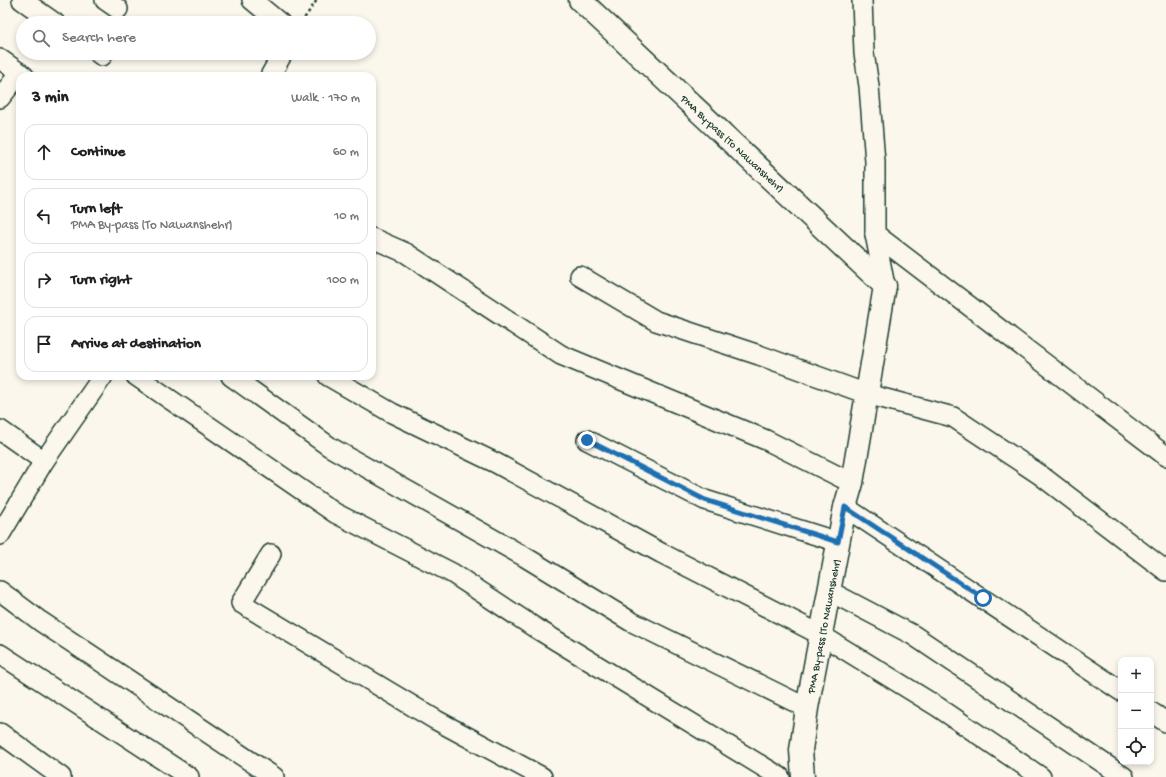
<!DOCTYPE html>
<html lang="en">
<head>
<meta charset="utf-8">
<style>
  :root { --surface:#fff; --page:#f6f6f6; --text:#202124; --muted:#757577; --line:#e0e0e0 }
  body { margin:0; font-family:"Gochi Hand",sans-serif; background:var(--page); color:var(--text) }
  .controls { position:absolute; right:12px; bottom:12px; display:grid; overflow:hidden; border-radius:8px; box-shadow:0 2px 6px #0003 }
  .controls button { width:36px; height:36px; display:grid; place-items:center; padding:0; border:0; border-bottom:1px solid var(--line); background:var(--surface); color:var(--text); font:20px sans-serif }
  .stop { position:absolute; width:12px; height:12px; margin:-9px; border:3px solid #1f6fb2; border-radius:50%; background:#fff }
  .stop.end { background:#1f6fb2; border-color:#fff; box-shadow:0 1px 4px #0008 }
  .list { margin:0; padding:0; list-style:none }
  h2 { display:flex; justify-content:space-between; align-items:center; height:52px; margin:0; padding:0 16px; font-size:17px }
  h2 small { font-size:13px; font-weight:400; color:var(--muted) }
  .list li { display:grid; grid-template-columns:26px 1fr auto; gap:12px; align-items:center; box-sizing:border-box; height:56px; margin:0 8px 8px; padding:0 8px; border:1px solid var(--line); border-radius:12px }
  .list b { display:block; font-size:15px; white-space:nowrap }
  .list p { margin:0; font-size:13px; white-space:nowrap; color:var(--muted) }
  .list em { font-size:13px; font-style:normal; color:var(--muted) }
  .icon { flex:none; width:22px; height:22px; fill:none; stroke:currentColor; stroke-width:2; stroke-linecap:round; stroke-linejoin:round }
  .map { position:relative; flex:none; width:1166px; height:777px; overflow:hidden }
  .search { position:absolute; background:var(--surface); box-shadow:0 2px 6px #0003; left:16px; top:16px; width:360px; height:44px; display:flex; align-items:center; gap:10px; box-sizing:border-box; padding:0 14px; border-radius:22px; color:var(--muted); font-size:15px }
  .panel { position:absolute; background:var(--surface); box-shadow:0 2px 6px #0003; left:16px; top:72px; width:360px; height:308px; border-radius:12px }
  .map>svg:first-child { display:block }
</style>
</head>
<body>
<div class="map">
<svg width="1166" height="777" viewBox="0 0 1166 777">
  <rect width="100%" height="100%" fill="#fbf7ec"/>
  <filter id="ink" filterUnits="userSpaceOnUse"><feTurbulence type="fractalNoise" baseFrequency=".025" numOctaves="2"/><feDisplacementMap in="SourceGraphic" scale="8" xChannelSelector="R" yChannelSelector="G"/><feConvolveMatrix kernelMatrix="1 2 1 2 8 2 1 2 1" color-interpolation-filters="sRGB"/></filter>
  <g filter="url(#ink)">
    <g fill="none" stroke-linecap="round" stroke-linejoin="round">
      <g stroke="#1f3d34" stroke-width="22">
        <g id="minor">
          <path d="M22 0 55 23"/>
          <path d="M105 0 118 9"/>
          <path d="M252 0 280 23"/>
          <path d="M862 0 864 53 869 86 875 162V234L885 286"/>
          <path d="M98 53 102 56"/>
          <path d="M0 59 24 76"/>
          <path d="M270 76 283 53"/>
          <path d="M0 98 20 73"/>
          <path d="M875 234 1166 456"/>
          <path d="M372 238 406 253 561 355 766 440 852 483"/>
          <path d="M580 276 656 321 759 355 867 394 953 417 1039 474 1166 571"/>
          <path d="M136 376 335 513 452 573 534 627 780 777"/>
          <path d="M231 376 330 447 525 557 630 621 807 708"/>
          <path d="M328 376 392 413 496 463 661 553 821 635 938 707 1041 777"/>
          <path d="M0 430 44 461"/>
          <path d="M587 440 705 500 838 542"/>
          <path d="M845 507 1121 691"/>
          <path d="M0 535 44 461 103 376"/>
          <path d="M271 554 241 603 436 720 542 777"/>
          <path d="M0 591 40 621 274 777"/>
          <path d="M829 591 913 635 1124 777"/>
          <path d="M0 654 189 777"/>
          <path d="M1151 712 1166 722"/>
          <path d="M0 733 61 777"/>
        </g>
      </g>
      <g stroke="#1f3d34" stroke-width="25">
        <path id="secondary" d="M580 0 885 286 852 483 845 507 807 708 801 750 803 777"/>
      </g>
      <path stroke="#1f3d34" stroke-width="2.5" stroke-dasharray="3 3" stroke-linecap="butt" d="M301 23 317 0"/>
      <use href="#minor" stroke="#fbf7ec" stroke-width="19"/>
      <use href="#secondary" stroke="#fbf7ec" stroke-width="22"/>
    </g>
  </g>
  <g fill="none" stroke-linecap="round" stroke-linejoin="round" filter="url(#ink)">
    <path stroke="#1f6fb2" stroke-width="5" d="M587 440 705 500 838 542 845 507 983 598"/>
  </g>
  <g text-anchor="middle" stroke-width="3" stroke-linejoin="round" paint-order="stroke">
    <g font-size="11" fill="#1f3d34" stroke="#fbf7ec">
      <text transform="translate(733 143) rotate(43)" y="4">PMA By-pass (To Nawanshehr)</text>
      <text transform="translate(823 626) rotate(-79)" y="4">PMA By-pass (To Nawanshehr)</text>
    </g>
  </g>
</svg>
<div class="controls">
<button>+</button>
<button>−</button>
<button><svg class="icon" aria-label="locate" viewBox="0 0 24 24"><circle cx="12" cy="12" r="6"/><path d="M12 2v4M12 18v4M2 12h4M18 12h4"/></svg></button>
</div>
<div class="stop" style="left:983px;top:598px"></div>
<div class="stop end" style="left:587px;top:440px"></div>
<div class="search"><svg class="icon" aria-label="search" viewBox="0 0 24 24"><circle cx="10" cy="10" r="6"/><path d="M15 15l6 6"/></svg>Search here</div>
<section class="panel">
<h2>3 min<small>Walk · 170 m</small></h2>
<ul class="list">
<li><svg class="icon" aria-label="ahead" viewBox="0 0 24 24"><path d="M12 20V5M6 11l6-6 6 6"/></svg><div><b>Continue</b></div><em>60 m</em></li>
<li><svg class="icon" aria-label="left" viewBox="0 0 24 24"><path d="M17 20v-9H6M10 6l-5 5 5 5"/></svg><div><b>Turn left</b><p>PMA By-pass (To Nawanshehr)</p></div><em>10 m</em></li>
<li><svg class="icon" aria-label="right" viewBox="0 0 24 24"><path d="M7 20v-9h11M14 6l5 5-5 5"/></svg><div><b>Turn right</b></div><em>100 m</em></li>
<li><svg class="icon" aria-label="arrive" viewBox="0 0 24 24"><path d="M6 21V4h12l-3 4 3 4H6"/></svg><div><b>Arrive at destination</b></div></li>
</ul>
</section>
</div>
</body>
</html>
